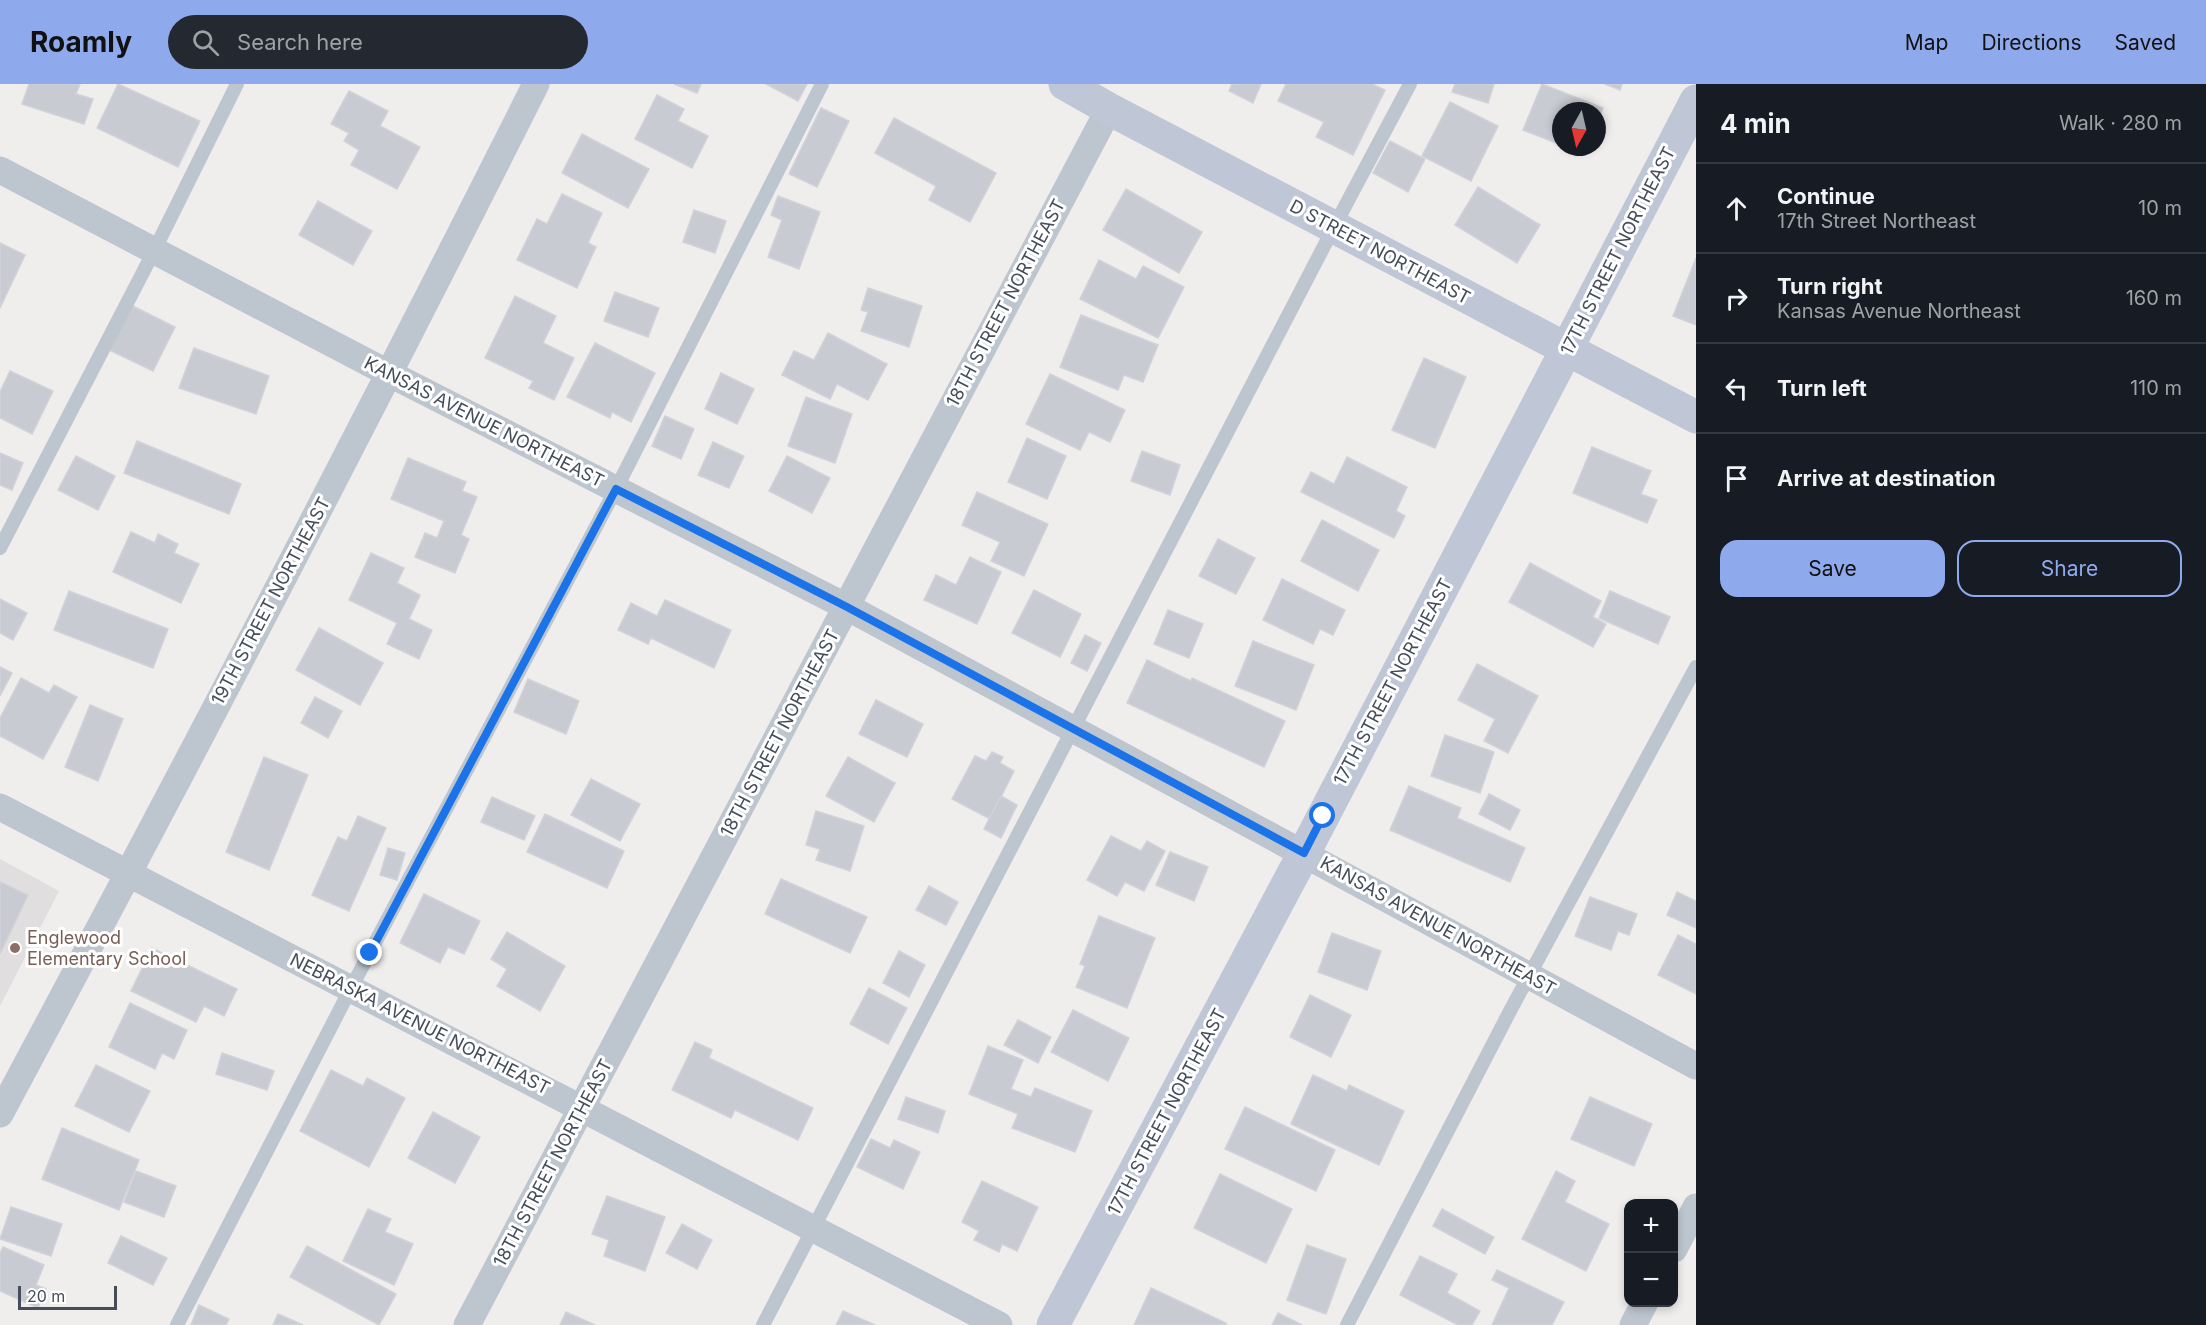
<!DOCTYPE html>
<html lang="en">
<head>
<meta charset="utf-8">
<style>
  :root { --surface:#171b24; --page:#242831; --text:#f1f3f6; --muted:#9ea1a6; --line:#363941; --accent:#8faaec }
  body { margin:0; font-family:Inter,sans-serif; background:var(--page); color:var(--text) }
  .controls { position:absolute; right:18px; bottom:18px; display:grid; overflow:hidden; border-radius:12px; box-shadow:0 3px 9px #0003 }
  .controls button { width:54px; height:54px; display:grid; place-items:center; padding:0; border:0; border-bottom:2px solid var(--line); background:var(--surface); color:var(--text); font:30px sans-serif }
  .compass { position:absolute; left:1552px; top:18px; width:54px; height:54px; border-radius:50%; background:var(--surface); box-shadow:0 3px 9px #0003; rotate:188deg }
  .scale { position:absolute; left:18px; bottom:15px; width:99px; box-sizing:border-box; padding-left:6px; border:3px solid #454d5a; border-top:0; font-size:16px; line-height:21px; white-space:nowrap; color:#454d5a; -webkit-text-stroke:4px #fff; paint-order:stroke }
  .stop { position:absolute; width:18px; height:18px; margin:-14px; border:4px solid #1a73e8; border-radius:50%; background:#fff }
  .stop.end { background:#1a73e8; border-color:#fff; box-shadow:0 2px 6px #0008 }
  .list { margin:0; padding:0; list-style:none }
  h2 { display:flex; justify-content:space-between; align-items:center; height:78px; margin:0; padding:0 24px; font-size:26px }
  h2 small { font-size:20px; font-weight:400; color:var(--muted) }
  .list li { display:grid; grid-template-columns:39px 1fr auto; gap:18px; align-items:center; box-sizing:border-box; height:90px; padding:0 24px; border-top:2px solid var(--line) }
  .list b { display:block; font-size:22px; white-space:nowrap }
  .list p { margin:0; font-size:20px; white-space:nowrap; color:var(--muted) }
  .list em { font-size:20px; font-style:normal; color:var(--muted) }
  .actions { display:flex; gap:12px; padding:18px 24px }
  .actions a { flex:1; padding:14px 0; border:2px solid var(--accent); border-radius:18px; text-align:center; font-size:21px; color:var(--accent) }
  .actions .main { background:var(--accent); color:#111 }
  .icon { flex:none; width:33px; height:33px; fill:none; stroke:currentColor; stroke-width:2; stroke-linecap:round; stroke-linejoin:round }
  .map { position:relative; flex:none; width:1696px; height:1241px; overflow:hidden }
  header { display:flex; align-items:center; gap:36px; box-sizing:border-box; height:84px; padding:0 30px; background:var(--accent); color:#111 }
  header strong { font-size:28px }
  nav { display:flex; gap:33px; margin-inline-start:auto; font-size:21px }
  .search { width:420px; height:54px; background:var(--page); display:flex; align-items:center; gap:15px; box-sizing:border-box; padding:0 21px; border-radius:33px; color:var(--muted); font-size:22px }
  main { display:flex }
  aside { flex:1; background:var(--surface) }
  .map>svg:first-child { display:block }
</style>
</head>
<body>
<header>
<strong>Roamly</strong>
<div class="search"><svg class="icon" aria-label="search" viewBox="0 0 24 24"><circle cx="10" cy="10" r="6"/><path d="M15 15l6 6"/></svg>Search here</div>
<nav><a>Map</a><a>Directions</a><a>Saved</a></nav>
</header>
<main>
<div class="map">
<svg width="1696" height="1241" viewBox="0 0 1696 1241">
  <rect width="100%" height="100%" fill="#f0eded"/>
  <path fill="#e1dedf" d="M0 775 59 807 0 922Z"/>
  <g fill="#c9cbd3" stroke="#d1d2d9" stroke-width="1.5">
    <path d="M29 0H80L76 10 93 15 84 40 22 20Z"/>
    <path d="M118 0 200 37 178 83 97 44Z"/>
    <path d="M674 0H701L697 9Z"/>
    <path d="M766 0H807L798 17Z"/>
    <path d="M1232 0H1261L1253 19 1229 7Z"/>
    <path d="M1286 0H1372L1385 6 1353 71 1316 53 1324 38 1278 17Z"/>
    <path d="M1455 0H1494L1488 19 1452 8Z"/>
    <path d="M1542 0 1603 24 1597 40V27H1561V61L1523 46Z"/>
    <path d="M1605 0H1622L1620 6Z"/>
    <path d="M349 7 388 27 380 42 420 63 397 105 351 81 359 66 344 57 349 49 331 40Z"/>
    <path d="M657 11 684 25 678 37 708 52 692 84 635 55Z"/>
    <path d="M1450 18 1498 42 1471 97 1422 72Z"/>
    <path d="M821 24 849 37 817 103 789 90Z"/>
    <path d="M894 34 996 89 970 138 929 116 936 102 875 69Z"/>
    <path d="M582 50 649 85 628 124 562 89Z"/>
    <path d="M1390 57 1425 75 1408 108 1373 89Z"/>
    <path d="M1565 63H1588L1584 71Z"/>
    <path d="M1478 103 1540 141 1517 179 1455 141Z"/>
    <path d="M1126 105 1202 148 1179 189 1103 146Z"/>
    <path d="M562 110 602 129 588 159 596 163 577 204 517 176 537 135 547 140Z"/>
    <path d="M778 112 820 128 799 185 768 173 782 136 771 131Z"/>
    <path d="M318 117 372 147 353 181 299 151Z"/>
    <path d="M694 126 726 137 715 169 683 158Z"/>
    <path d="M0 159 25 171 0 224Z"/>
    <path d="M1696 174V241L1673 232Z"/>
    <path d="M1099 176 1136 195 1143 182 1184 203 1158 254 1080 215Z"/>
    <path d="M868 204 922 222 909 263 861 247 868 228 861 226Z"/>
    <path d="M615 208 659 224 648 253 604 237Z"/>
    <path d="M515 212 556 232 543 259 574 274 554 316 529 304 533 297 485 274Z"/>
    <path d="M131 221 175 243 153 287 109 266Z"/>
    <path d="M1081 231 1158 261 1143 298 1124 291 1118 306 1060 283Z"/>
    <path d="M828 249 887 280 868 316 837 300 830 315 782 291 794 267 814 276Z"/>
    <path d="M595 259 655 289 631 338 612 328 610 334 567 313Z"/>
    <path d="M194 264 269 292 256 330 179 304Z"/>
    <path d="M1424 274 1466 293 1435 364 1392 346Z"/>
    <path d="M10 287 53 307 32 350 0 334V308Z"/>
    <path d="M721 289 754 305 737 340 705 325Z"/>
    <path d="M1050 290 1125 326 1110 358 1089 348 1080 366 1026 340Z"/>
    <path d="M806 313 852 330 835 379 788 362Z"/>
    <path d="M665 332 694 345 681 375 652 362Z"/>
    <path d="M1027 354 1066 372 1047 415 1008 398Z"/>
    <path d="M137 357 241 400 229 430 124 389Z"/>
    <path d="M713 358 744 372 729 404 698 391Z"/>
    <path d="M1592 363 1651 387 1641 410 1657 416 1647 439 1573 409Z"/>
    <path d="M1142 367 1180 381 1170 411 1131 397Z"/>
    <path d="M0 369 23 379 12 406 0 401Z"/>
    <path d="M76 372 115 392 98 426 58 406Z"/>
    <path d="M787 372 830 394 812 429 769 407Z"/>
    <path d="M1347 373 1407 403 1396 427 1405 432 1394 454 1301 408 1311 388 1334 400Z"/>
    <path d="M408 374 466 398 462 407 477 413 461 451 469 455 455 489 415 473 425 449 437 454 444 437 391 415Z"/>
    <path d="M977 408 1048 440 1024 492 991 477 1000 458 962 441Z"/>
    <path d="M1322 436 1379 466 1358 507 1301 477Z"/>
    <path d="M131 448 155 459 158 450 178 460 174 469 199 480 181 519 113 488Z"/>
    <path d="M1218 455 1255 474 1236 510 1199 492Z"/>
    <path d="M371 469 404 484 397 499 420 511 409 535 432 546 419 575 387 560 397 539 349 516Z"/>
    <path d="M970 473 1001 488 977 540 924 516 936 491 956 501Z"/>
    <path d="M1530 479 1601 517 1593 533 1606 540 1593 563 1509 518Z"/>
    <path d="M1282 495 1345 526 1333 551 1320 545 1313 560 1263 536Z"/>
    <path d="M1034 506 1081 530 1060 573 1012 549Z"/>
    <path d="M69 507 168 545 153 584 54 546Z"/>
    <path d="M1610 507 1670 533 1658 560 1599 534Z"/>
    <path d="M0 515 27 529 13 556 0 549Z"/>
    <path d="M665 516 731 546 714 584 651 554 648 560 618 546 631 519 657 532Z"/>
    <path d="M1168 526 1203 540 1189 574 1154 560Z"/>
    <path d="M319 544 383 579 360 621 296 586Z"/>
    <path d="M1085 551 1101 559 1087 587 1071 579Z"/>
    <path d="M1253 557 1314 581 1296 626 1235 602Z"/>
    <path d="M1147 576 1191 597 1192 594 1285 637 1264 683 1127 619Z"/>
    <path d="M1477 580 1538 612 1508 669 1484 657 1495 635 1458 616Z"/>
    <path d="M0 583 12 589 0 612Z"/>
    <path d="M21 594 49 609 54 601 77 613 43 675 0 652V634Z"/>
    <path d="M528 595 579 617 566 650 514 628Z"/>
    <path d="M315 613 342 627 328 654 301 639Z"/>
    <path d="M876 616 923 640 907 673 859 650Z"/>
    <path d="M90 621 123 635 98 697 65 683Z"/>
    <path d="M1445 651 1494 668 1480 709 1431 692Z"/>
    <path d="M992 668 1003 673 1000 679 1014 687 990 735 952 715 975 672 986 677Z"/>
    <path d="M264 673 308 691 269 786 226 768Z"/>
    <path d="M848 673 895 699 874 738 826 712Z"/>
    <path d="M591 695 640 720 620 757 571 731Z"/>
    <path d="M1409 702 1461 724 1457 734 1525 764 1510 798 1390 746Z"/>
    <path d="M1489 710 1520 726 1510 746 1479 730Z"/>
    <path d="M1001 712 1017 721 1001 754 984 745Z"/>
    <path d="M492 713 535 732 524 756 481 738Z"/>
    <path d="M816 727 864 742 850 787 816 776 820 765 806 761Z"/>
    <path d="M545 730 624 767 607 804 527 768Z"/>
    <path d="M358 732 386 744 349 827 312 811 338 753 347 757Z"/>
    <path d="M1111 752 1141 767 1147 757 1165 767 1144 807 1125 798 1117 812 1087 796Z"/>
    <path d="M388 764 405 769 397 796 380 791Z"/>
    <path d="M1170 768 1208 783 1194 817 1156 801Z"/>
    <path d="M781 795 867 833 850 869 765 830Z"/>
    <path d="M0 798 28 811 0 870Z"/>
    <path d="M929 802 958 818 946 841 916 826Z"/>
    <path d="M1677 808 1696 817V844L1667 831Z"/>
    <path d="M424 810 480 837 464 870 448 863 440 879 400 859Z"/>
    <path d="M1590 813 1637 830 1629 851 1618 847 1611 866 1575 852Z"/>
    <path d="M1099 832 1155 854 1127 924 1076 903 1085 882 1080 880Z"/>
    <path d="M507 848 565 882 540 927 497 902 507 885 491 875Z"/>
    <path d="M1332 849 1381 867 1367 906 1318 888Z"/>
    <path d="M1678 851 1696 860V910L1658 891Z"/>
    <path d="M152 864 237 905 224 932 204 922 196 938 131 907Z"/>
    <path d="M899 867 925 881 909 913 883 899Z"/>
    <path d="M869 904 907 924 888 960 850 940Z"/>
    <path d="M1310 911 1351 931 1331 973 1290 953Z"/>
    <path d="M130 919 187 946 174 975 162 969 155 985 109 963Z"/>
    <path d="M1073 926 1129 954 1108 997 1051 968Z"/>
    <path d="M1018 936 1051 953 1038 979 1004 961Z"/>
    <path d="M695 958 712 966 709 974 813 1024 798 1056 735 1026 731 1034 672 1006Z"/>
    <path d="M988 962 1023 976 1011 1005 1031 1013 1035 1004 1092 1027 1075 1068 1012 1044 1018 1030 969 1010Z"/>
    <path d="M222 969 274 987 267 1006 216 990Z"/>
    <path d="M96 981 150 1007 129 1048 75 1022Z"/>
    <path d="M331 986 363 1002 367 994 405 1014 369 1083 300 1047Z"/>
    <path d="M1313 991 1347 1007 1349 1001 1404 1027 1379 1081 1291 1040Z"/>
    <path d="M906 1013 945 1027 938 1049 898 1035Z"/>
    <path d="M1590 1013 1652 1040 1634 1082 1571 1055Z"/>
    <path d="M1245 1023 1335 1066 1316 1107 1225 1065Z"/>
    <path d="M433 1028 480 1053 455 1099 408 1074Z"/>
    <path d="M62 1044 139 1076 119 1126 42 1095Z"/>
    <path d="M871 1055 890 1064 894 1056 920 1068 903 1105 857 1083Z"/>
    <path d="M136 1087 176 1102 164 1133 124 1118Z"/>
    <path d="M1556 1087 1575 1097 1565 1118 1609 1140 1586 1187 1522 1155Z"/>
    <path d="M1220 1090 1292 1125 1266 1179 1194 1144Z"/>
    <path d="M982 1097 1038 1123 1017 1167 1002 1160 999 1168 974 1156 979 1147 962 1138Z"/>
    <path d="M607 1112 665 1133 645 1187 604 1172 609 1156 592 1150Z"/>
    <path d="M11 1123 62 1140 51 1172 0 1155Z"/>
    <path d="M368 1125 391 1135 385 1148 413 1160 394 1201 343 1177Z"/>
    <path d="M1442 1125 1494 1153 1485 1170 1433 1142Z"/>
    <path d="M682 1140 712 1156 697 1185 666 1169Z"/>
    <path d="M121 1152 167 1174 153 1201 108 1179Z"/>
    <path d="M1307 1161 1346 1175 1326 1230 1287 1216Z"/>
    <path d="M307 1162 396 1210 379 1241 290 1193Z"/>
    <path d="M3 1163 44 1181 36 1201 46 1205 38 1224 0 1207V1169Z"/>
    <path d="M1420 1172 1457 1190 1447 1209 1480 1227 1472 1241H1458L1400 1211Z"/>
    <path d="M1497 1186 1564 1218 1552 1241H1492L1509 1204 1492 1196Z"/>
    <path d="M1151 1204 1226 1239V1241H1134Z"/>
    <path d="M199 1221 229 1235 226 1241H191Z"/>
    <path d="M843 1227 875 1241H836Z"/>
    <path d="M566 1228 595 1241H560Z"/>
    <path d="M1278 1229 1302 1241H1272Z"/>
    <path d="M278 1230 303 1241H273Z"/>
  </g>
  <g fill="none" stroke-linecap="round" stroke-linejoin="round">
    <g stroke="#bdc5cf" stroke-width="14">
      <path d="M0 464 154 167 237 0"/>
      <path d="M177 1241 351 904 616 405 822 0"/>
      <path d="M763 1241 1334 143 1410 0"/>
      <path d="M1347 1241 1510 927 1696 583"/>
    </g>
    <g stroke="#bdc5cf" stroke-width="27">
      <path d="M0 86 390 290 847 523 1696 982"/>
      <path d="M0 723 999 1241"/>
      <path d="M0 1030C183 689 362 346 536 0"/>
      <path d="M1674 1165 1696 1123"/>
      <path d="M467 1241 1109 25"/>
      <path d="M1633 1241 1645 1218"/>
    </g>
    <g stroke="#bfc7d6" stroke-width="33">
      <path d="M1065 0 1109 25 1696 333"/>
      <path d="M1053 1241 1304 769 1696 17"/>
    </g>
  </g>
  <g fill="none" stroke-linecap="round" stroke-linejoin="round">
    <path stroke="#1a73e8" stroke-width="8" d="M370 869 616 405 847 523 1304 769 1323 732"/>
  </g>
  <circle fill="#8d6e63" stroke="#fff" stroke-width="2" cx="15" cy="864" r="6"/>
  <g text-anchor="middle" stroke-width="6" stroke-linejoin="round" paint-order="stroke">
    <g font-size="18" fill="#454d5a" stroke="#fff">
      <text transform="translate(1618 167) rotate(-63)" y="6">17TH STREET NORTHEAST</text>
      <text transform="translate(1380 168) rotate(28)" y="6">D STREET NORTHEAST</text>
      <text transform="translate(1006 219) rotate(-62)" y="6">18TH STREET NORTHEAST</text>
      <text transform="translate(484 338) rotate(27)" y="6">KANSAS AVENUE NORTHEAST</text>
      <text transform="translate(271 517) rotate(-62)" y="6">19TH STREET NORTHEAST</text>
      <text transform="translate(1393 598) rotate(-62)" y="6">17TH STREET NORTHEAST</text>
      <text transform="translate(780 649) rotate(-62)" y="6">18TH STREET NORTHEAST</text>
      <text transform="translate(1438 842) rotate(29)" y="6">KANSAS AVENUE NORTHEAST</text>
      <text transform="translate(420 940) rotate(27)" y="6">NEBRASKA AVENUE NORTHEAST</text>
      <text transform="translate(1167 1028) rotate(-62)" y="6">17TH STREET NORTHEAST</text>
      <text transform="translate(553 1079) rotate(-62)" y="6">18TH STREET NORTHEAST</text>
    </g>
    <g font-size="18" fill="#785e54" stroke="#fff" text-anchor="start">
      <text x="27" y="860">Englewood<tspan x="27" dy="21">Elementary School</tspan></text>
    </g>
  </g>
</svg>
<div class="controls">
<button>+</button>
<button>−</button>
</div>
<svg class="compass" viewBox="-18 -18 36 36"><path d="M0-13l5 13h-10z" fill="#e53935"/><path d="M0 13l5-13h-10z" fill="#9ea1a6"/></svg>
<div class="scale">20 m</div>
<div class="stop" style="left:1323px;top:732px"></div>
<div class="stop end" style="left:370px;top:869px"></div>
</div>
<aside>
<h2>4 min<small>Walk · 280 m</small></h2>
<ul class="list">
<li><svg class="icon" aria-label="ahead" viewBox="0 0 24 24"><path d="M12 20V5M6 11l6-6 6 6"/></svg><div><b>Continue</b><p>17th Street Northeast</p></div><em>10 m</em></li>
<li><svg class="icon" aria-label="right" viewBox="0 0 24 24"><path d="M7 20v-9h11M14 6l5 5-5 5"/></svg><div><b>Turn right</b><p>Kansas Avenue Northeast</p></div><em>160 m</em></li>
<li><svg class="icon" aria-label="left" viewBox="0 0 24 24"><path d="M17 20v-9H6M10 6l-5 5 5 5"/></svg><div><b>Turn left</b></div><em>110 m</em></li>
<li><svg class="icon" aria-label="arrive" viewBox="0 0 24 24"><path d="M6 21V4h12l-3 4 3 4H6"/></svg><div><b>Arrive at destination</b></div></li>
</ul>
<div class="actions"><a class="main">Save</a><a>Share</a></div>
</aside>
</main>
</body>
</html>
